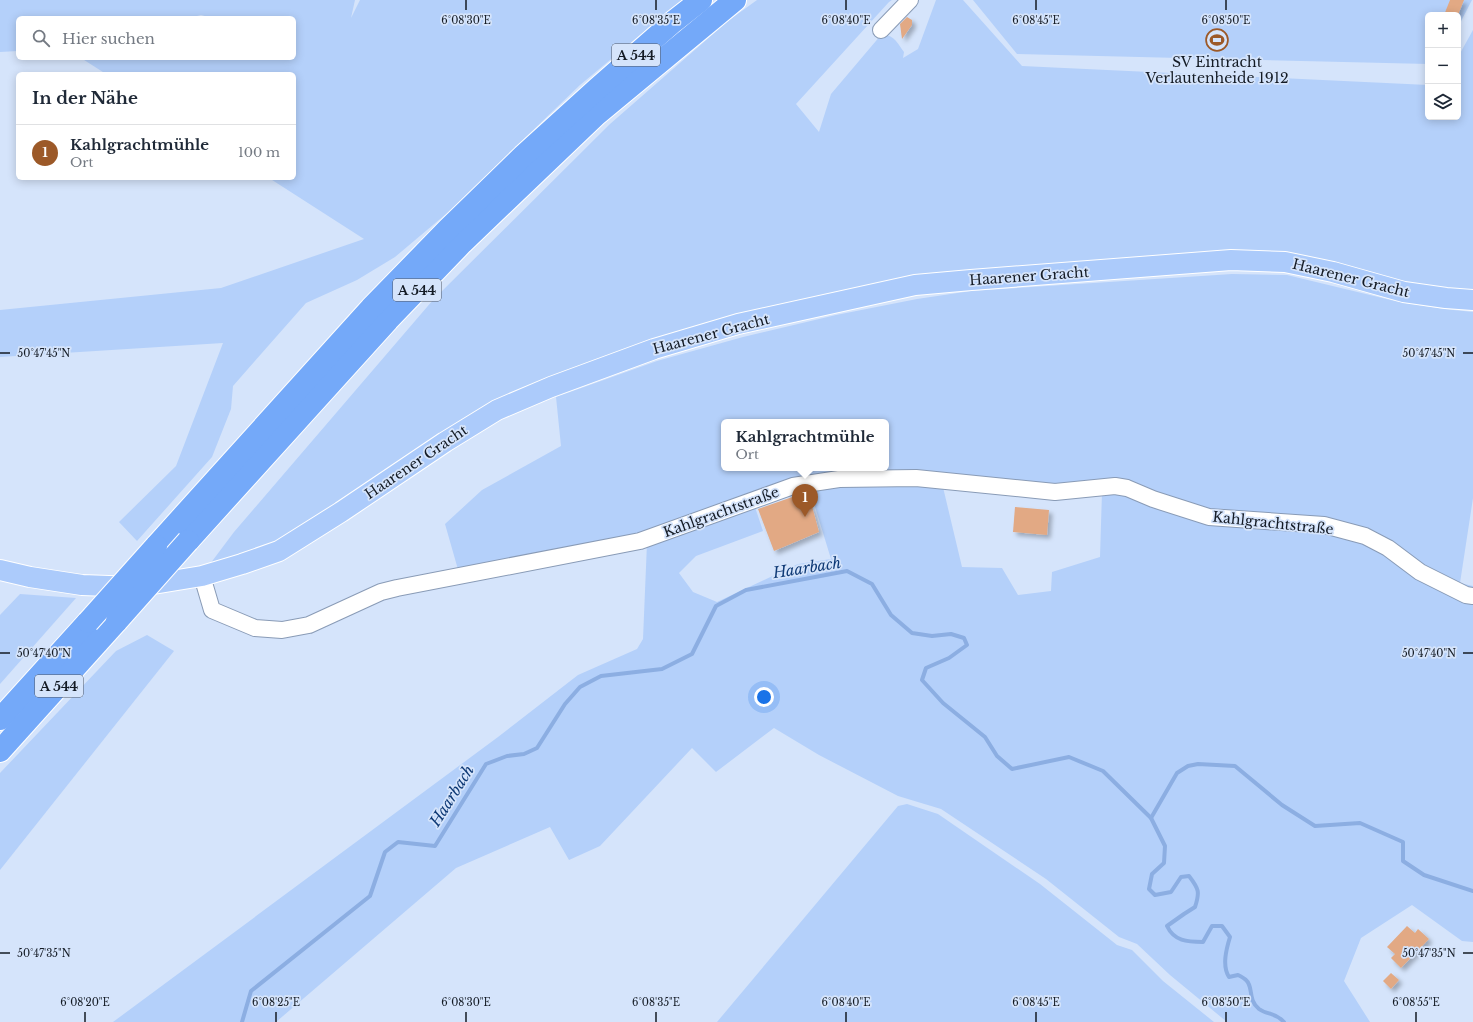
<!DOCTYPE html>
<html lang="de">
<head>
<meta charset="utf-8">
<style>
  :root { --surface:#fff; --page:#f2f2f3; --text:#1f2937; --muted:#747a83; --line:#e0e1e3; --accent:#9c5928 }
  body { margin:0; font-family:"Libre Baskerville",serif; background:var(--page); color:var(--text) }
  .controls { position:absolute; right:12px; top:12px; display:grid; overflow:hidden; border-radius:6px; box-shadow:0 2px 10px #0003 }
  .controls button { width:36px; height:36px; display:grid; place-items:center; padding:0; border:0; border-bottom:1px solid var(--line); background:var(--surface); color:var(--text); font:20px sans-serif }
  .you { position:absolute; left:764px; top:697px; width:14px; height:14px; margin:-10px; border:3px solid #fff; border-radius:50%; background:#1a73e8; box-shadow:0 0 0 6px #1a73e833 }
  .badge { display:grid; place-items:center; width:26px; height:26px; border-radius:50%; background:var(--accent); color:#fff; font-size:13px; font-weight:700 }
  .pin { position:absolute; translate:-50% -33px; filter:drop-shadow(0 1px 2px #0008) }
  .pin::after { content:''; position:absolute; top:21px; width:14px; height:12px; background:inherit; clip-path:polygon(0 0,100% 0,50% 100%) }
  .popup { position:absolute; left:721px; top:419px; width:168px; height:52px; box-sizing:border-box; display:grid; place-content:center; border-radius:6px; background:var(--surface); filter:drop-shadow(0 1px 3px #0005); font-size:13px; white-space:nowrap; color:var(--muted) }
  .popup b { font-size:15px; color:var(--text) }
  .popup::after { content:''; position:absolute; left:50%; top:100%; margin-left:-8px; border:8px solid transparent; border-top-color:var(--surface) }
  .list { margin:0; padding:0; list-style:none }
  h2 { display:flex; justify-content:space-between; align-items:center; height:52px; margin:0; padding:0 16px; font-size:17px }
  h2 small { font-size:13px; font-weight:400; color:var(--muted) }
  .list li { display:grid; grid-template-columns:26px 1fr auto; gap:12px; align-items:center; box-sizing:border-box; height:56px; padding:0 16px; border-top:1px solid var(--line) }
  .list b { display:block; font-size:15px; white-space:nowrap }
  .list p { margin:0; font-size:13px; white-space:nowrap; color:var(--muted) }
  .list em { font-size:13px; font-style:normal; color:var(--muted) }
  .icon { flex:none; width:22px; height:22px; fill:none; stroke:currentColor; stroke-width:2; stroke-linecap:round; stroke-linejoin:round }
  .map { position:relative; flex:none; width:1473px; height:1022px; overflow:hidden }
  .search { position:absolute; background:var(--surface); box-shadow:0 2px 10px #0003; left:16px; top:16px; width:280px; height:44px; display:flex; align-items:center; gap:10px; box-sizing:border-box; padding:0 14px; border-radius:6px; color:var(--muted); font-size:15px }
  .panel { position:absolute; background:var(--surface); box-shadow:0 2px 10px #0003; left:16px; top:72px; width:280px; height:108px; border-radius:6px }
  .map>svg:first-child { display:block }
</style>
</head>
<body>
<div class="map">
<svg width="1473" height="1022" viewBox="0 0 1473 1022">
  <defs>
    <filter id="shadow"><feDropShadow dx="3.5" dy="3.5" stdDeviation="2" flood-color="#0004"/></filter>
  </defs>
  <rect width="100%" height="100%" fill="#d5e4fb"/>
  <g fill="#b4d0fa" fill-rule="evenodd">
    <path d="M0 0H355L351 18 360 0H682L580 85 446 214 395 257 357 280 306 303 233 386 231 409 212 457 137 541 119 522 176 466 223 343 0 357V310L221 288 364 239 269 178H294V74H106L81 58H294V18H212L201 15 189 18H18V51L0 52Z"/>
    <path d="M757 0H892L889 2 796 104 819 132 831 94 881 35C893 33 898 44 904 52L903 58 918 49 936 0H963L1022 66 1428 85V117H1458V57L1473 30V292L1404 285 1335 266 972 272 598 361 275 543 207 568 234 532 433 300 610 124 728 21Z"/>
    <path d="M973 0H1472L1458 27V15H1428V64L1017 54Z"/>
    <path d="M1232 274 1287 275 1399 302 1444 309 1473 312V498L1460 583 1473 586V592H1468L1390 545 1209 513 1155 495 1056 488 838 476 640 536 459 573 445 524 482 490 561 446 556 397 657 361 743 337 836 315 917 299 971 291ZM724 422H886V468H724Z"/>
    <path d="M942 483 962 567 1002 568 1018 595 1051 591 1052 572 1100 557 1102 492 1116 490 1277 525 1363 539 1473 599V942L1462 941 1412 905 1361 938 1344 981 1370 1022H1227L1170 975 1137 944 1119 937 1046 879 941 809 898 796 819 755 774 728 716 772 692 748 600 846 569 860 550 827 456 868 276 1022H113L498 737 578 675 637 649 643 639 647 543 754 504 763 531 696 556 679 573 693 592 717 602 798 564 831 559 809 487Z"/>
    <path d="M20 594 76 598 0 684V615Z"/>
    <path d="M147 635 174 651 0 870V773L116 651Z"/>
    <path d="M907 804 938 814 1040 884 1117 945 1132 950 1163 981 1214 1022H717L898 806Z"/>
  </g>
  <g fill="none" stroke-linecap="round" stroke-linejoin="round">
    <g stroke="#8caee2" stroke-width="4">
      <path d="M1151 818 1177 773 1188 766 1198 764 1235 766 1282 805 1315 826 1360 823 1403 842V861L1424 875 1473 891"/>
      <path d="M242 1022 251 991 370 896 385 852 398 842 435 846 486 764 507 756 524 754 537 748 565 704 580 687 601 676 662 669 692 654 716 606 746 590 847 571 872 584 891 615 912 633 932 636 951 634 964 638 967 645 949 658 926 668 922 680 943 703 985 737 997 756 1012 769 1069 757 1103 771 1151 818 1165 846 1164 863 1152 874 1149 889 1155 895 1171 892 1181 877 1189 876C1199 889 1200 892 1195 907L1184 914 1167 926C1174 941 1187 942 1203 942L1212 926H1222L1230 937C1226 950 1222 966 1229 977L1238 975C1240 976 1244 978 1246 980 1254 987 1247 999 1259 1009 1267 1015 1275 1012 1284 1022"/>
    </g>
  </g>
  <g fill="#e2a984" filter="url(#shadow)">
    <path d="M1450 0H1464L1458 15H1444Z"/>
    <path d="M907 17 912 20V25L902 39 900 24Z"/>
    <path d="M801 494 804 507 812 506 819 532 774 551 758 509Z"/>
    <path d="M1015 507 1049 510 1047 535 1013 532Z"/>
    <path d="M1407 926 1415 933 1418 929 1429 939 1401 968 1391 958 1395 954 1387 947Z"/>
    <path d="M1391 973 1399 980 1391 989 1383 981Z"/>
  </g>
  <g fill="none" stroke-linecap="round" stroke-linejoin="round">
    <g stroke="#899bb6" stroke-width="18">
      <g id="minor">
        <path d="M881 30 910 0"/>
        <path d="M202 576 212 610 255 628 282 630 309 625 381 592 397 588 640 541 793 486 839 479 916 478 1055 492 1115 486 1127 488 1153 499 1209 517 1324 525 1365 536 1388 548 1420 572 1466 595 1473 596"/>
      </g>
    </g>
    <g stroke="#fff" stroke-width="22">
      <path id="major" d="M0 570 30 577 82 585 135 587 202 576 242 564 279 551 341 512 445 442 497 410 551 387 654 349 738 324 915 285 971 280 1231 260 1285 262 1333 272 1404 292 1446 298 1473 300"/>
    </g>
    <g stroke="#fff" stroke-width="24">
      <g id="highway">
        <path d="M188 541 388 320 462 243 596 115 735 0"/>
        <path d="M156 546 371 308 447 230 523 156 598 88 673 22 701 0"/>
        <path d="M0 719 88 622"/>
        <path d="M0 751 117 621"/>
      </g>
    </g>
    <use href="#minor" stroke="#fff" stroke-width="16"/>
    <use href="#major" stroke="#accbfb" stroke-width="20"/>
    <use href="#highway" stroke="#74a9f9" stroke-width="22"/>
    <g stroke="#fff" stroke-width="24" stroke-linecap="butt">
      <g id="highway-bridge">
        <path d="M117 621 188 541"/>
        <path d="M88 622 156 546"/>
      </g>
    </g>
    <use href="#highway-bridge" stroke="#74a9f9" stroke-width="22"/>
  </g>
  <path fill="none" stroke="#141b25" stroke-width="1.5" d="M466 0V10M656 0V10M846 0V10M1036 0V10M1226 0V10M0 353H10M1463 353H1473M0 653H10M1463 653H1473M0 953H10M1463 953H1473M85 1012V1022M276 1012V1022M466 1012V1022M656 1012V1022M846 1012V1022M1036 1012V1022M1226 1012V1022M1416 1012V1022"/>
  <defs>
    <g id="stadium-ring" transform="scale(1.15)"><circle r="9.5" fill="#d5e4fb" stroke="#9c5928" stroke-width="1.5"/><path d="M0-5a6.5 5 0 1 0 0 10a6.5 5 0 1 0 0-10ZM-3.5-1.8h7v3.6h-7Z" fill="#9c5928"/></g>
  </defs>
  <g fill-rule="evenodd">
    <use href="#stadium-ring" x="1217" y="40"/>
  </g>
  <g text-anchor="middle" stroke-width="3.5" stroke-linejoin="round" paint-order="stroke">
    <g fill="#d5e4fb" stroke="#4e5765" stroke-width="1">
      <rect x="612" y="44" width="48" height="22" rx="3"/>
      <rect x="393" y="279" width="48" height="22" rx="3"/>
      <rect x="35" y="675" width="48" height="22" rx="3"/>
    </g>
    <g font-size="13" font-weight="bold" fill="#141b25">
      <text x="636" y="60">A 544</text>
      <text x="417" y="295">A 544</text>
      <text x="59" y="691">A 544</text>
    </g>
    <g font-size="14" fill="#141b25" stroke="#d5e4fb">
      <text x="1217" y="67">SV Eintracht<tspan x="1217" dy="16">Verlautenheide 1912</tspan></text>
    </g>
    <g font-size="14" fill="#141b25" stroke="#d5e4fb">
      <text transform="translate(1029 276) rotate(-4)" y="5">Haarener Gracht</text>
      <text transform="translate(1351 278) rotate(14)" y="5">Haarener Gracht</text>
      <text transform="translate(711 334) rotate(-15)" y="5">Haarener Gracht</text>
      <text transform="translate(416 462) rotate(-34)" y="5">Haarener Gracht</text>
      <text transform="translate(721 512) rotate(-20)" y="5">Kahlgrachtstraße</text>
      <text transform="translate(1273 523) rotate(6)" y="5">Kahlgrachtstraße</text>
    </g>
    <g font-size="15" font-style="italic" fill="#0e3975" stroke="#d5e4fb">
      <text transform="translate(807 568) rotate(-9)" y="5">Haarbach</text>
      <text transform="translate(452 796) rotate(-58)" y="5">Haarbach</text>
    </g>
  </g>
  <g font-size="10" text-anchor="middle" fill="#141b25" stroke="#d5e4fb" stroke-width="3.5" stroke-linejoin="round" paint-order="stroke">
    <text x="466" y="24">6°08'30"E</text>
    <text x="656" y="24">6°08'35"E</text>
    <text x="846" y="24">6°08'40"E</text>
    <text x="1036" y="24">6°08'45"E</text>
    <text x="1226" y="24">6°08'50"E</text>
    <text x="44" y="357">50°47'45"N</text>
    <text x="1429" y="357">50°47'45"N</text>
    <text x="44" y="657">50°47'40"N</text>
    <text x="1429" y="657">50°47'40"N</text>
    <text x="44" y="957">50°47'35"N</text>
    <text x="1429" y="957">50°47'35"N</text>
    <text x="85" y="1006">6°08'20"E</text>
    <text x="276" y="1006">6°08'25"E</text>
    <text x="466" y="1006">6°08'30"E</text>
    <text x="656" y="1006">6°08'35"E</text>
    <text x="846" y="1006">6°08'40"E</text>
    <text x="1036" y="1006">6°08'45"E</text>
    <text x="1226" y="1006">6°08'50"E</text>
    <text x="1416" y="1006">6°08'55"E</text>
  </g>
</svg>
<div class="controls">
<button>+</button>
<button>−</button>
<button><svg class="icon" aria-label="layers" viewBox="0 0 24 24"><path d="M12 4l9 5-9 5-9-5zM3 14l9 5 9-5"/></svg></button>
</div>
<div class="you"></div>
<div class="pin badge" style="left:805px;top:517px">1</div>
<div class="popup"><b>Kahlgrachtmühle</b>Ort</div>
<div class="search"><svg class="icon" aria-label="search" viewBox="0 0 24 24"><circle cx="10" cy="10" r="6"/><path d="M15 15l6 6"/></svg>Hier suchen</div>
<section class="panel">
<h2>In der Nähe<small></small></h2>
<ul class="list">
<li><span class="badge">1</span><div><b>Kahlgrachtmühle</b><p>Ort</p></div><em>100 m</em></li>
</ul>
</section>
</div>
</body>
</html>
